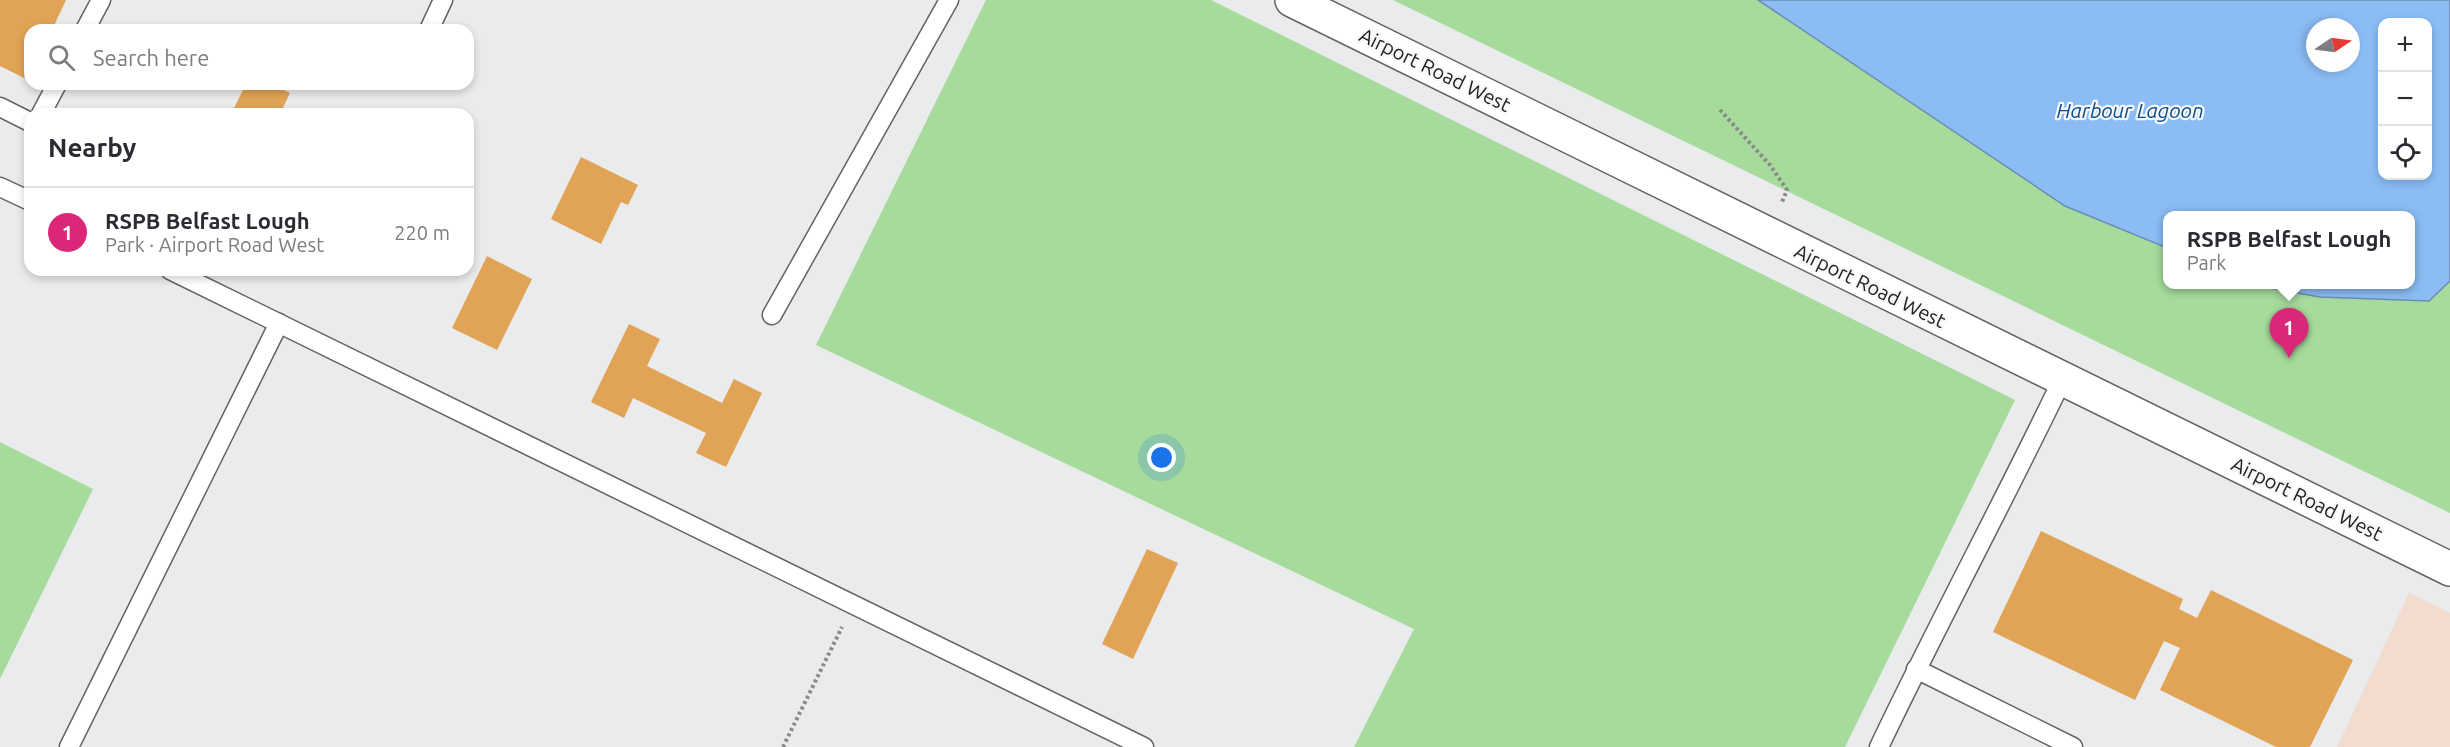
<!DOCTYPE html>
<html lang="en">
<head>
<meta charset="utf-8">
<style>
  :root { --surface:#fff; --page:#f2f2f3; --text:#2b2b33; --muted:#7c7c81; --line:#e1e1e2; --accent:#db2777 }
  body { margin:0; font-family:Ubuntu,sans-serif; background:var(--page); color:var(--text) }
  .controls { position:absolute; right:18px; top:18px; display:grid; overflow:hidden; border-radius:12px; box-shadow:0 3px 9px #0003 }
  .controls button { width:54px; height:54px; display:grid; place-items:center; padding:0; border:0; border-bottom:2px solid var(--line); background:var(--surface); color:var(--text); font:30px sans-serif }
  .compass { position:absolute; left:2306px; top:18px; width:54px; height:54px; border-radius:50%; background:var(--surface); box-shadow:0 3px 9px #0003; rotate:77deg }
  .you { position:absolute; left:1162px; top:458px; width:21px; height:21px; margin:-15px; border:4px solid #fff; border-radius:50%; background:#1a73e8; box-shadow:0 0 0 9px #1a73e833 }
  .badge { display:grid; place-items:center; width:39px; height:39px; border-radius:50%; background:var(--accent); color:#fff; font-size:20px; font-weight:700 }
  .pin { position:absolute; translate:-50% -50px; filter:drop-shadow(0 2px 3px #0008) }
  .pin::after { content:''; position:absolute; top:32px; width:21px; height:18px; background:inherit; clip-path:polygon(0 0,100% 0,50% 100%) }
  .popup { position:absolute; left:2163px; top:211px; width:252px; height:78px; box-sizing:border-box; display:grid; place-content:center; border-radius:12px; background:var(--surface); filter:drop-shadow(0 2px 4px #0005); font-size:20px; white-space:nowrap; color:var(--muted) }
  .popup b { font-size:22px; color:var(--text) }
  .popup::after { content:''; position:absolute; left:50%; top:100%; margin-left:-12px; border:12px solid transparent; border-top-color:var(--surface) }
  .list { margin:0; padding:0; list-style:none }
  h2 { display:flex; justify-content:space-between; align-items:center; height:78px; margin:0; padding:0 24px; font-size:26px }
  h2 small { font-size:20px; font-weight:400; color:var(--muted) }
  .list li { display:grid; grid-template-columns:39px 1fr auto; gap:18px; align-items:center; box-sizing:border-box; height:90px; padding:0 24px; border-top:2px solid var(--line) }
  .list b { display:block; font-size:22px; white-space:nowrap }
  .list p { margin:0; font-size:20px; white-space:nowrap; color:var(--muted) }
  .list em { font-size:20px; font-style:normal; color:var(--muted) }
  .icon { flex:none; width:33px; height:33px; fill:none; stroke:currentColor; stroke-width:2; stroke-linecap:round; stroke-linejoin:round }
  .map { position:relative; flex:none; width:2450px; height:747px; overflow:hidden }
  .search { position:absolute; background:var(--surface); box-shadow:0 3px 9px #0003; left:24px; top:24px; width:450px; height:66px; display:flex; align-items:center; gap:15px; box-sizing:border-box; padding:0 21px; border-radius:18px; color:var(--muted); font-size:22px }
  .panel { position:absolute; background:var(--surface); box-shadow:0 3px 9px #0003; left:24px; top:108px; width:450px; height:168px; border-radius:18px }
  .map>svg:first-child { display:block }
</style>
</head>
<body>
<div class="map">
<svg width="2450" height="747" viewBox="0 0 2450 747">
  <rect width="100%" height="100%" fill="#eaebec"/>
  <path fill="#f2dccf" d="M2409 593 2450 613V747H2337Z"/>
  <g fill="#a6db9c" fill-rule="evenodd">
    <path d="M986 0H1211L2015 400 1845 747H1354L1414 629 816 345Z"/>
    <path d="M1393 0H2450V513ZM2382 22H2428V176H2382ZM2315 27H2351V63H2315ZM2168 216H2410V284H2168Z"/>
    <path d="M0 442 93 489 0 679Z"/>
  </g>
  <path fill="#8bbcf4" stroke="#6b8db4" stroke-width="1.5" fill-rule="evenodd" d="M1758 0H2450V281L2429 301 2320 297 2264 287 2258 285 2410 284V216H2168L2167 248 2065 206ZM2382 22H2428V176H2382ZM2315 27H2351V63H2315Z"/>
  <g fill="#e1a456">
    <path d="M0 0H66L52 30H30L28 80 0 66Z"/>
    <path d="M246 84H272L290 93 280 114H231Z"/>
    <path d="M581 157 638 185 628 205 621 202 601 244 551 219Z"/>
    <path d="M487 256 532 279 497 350 452 328Z"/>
    <path d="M629 324 660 339 647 366 722 403 734 379 762 393 726 467 696 453 706 433 633 398 624 418 591 402Z"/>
    <path d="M2041 531 2183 599 2179 609 2197 618 2211 590 2353 660 2310 747H2276L2160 690 2180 648 2164 641 2135 700 1993 632Z"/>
    <path d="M1147 549 1178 563 1133 659 1102 644Z"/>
  </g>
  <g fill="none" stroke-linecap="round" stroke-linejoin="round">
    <g stroke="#636364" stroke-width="21">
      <g id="lane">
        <path d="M85 30 101 0"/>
        <path d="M429 30 443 0"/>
        <path d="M0 107 30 122"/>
        <path d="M41 114 57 84"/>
        <path d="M0 187 30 201"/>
        <path d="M170 270 1144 747"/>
        <path d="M772 315 949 0"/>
        <path d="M1916 669 2073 747"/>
        <path d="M69 747 279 323"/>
        <path d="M1879 747C1938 623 2003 503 2062 380"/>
      </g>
    </g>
    <g stroke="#636364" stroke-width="36">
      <path id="secondary" d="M1292 0 2450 569"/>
    </g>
    <g stroke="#89898a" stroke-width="4" stroke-dasharray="3 3" stroke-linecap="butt">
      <path d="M1720 110 1770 165 1787 190 1782 202"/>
      <path d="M783 747 842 627"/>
    </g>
    <use href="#lane" stroke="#fff" stroke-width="18"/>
    <use href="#secondary" stroke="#fff" stroke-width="33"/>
  </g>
  <g text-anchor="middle" stroke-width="4.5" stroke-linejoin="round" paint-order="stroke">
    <g font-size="20" fill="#1f1f20" stroke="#f8f8fa">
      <text transform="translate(1435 70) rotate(26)" y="7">Airport Road West</text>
      <text transform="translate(1870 286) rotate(26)" y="7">Airport Road West</text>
      <text transform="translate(2307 499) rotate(26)" y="7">Airport Road West</text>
    </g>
    <g font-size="21" font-style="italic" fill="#0d4f8d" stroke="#f8f8fa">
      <text x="2130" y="118">Harbour Lagoon</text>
    </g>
  </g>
</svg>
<div class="controls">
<button>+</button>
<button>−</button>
<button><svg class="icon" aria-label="locate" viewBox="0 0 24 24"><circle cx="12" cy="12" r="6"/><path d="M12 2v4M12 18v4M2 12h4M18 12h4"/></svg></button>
</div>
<svg class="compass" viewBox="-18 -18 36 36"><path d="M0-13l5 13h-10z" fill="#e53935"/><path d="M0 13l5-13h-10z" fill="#7c7c81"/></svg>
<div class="you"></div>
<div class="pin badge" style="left:2289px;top:358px">1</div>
<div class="popup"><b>RSPB Belfast Lough</b>Park</div>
<div class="search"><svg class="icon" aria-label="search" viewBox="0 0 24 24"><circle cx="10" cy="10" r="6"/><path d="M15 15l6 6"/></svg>Search here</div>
<section class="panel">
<h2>Nearby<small></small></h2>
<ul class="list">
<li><span class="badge">1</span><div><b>RSPB Belfast Lough</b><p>Park · Airport Road West</p></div><em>220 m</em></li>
</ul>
</section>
</div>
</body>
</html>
